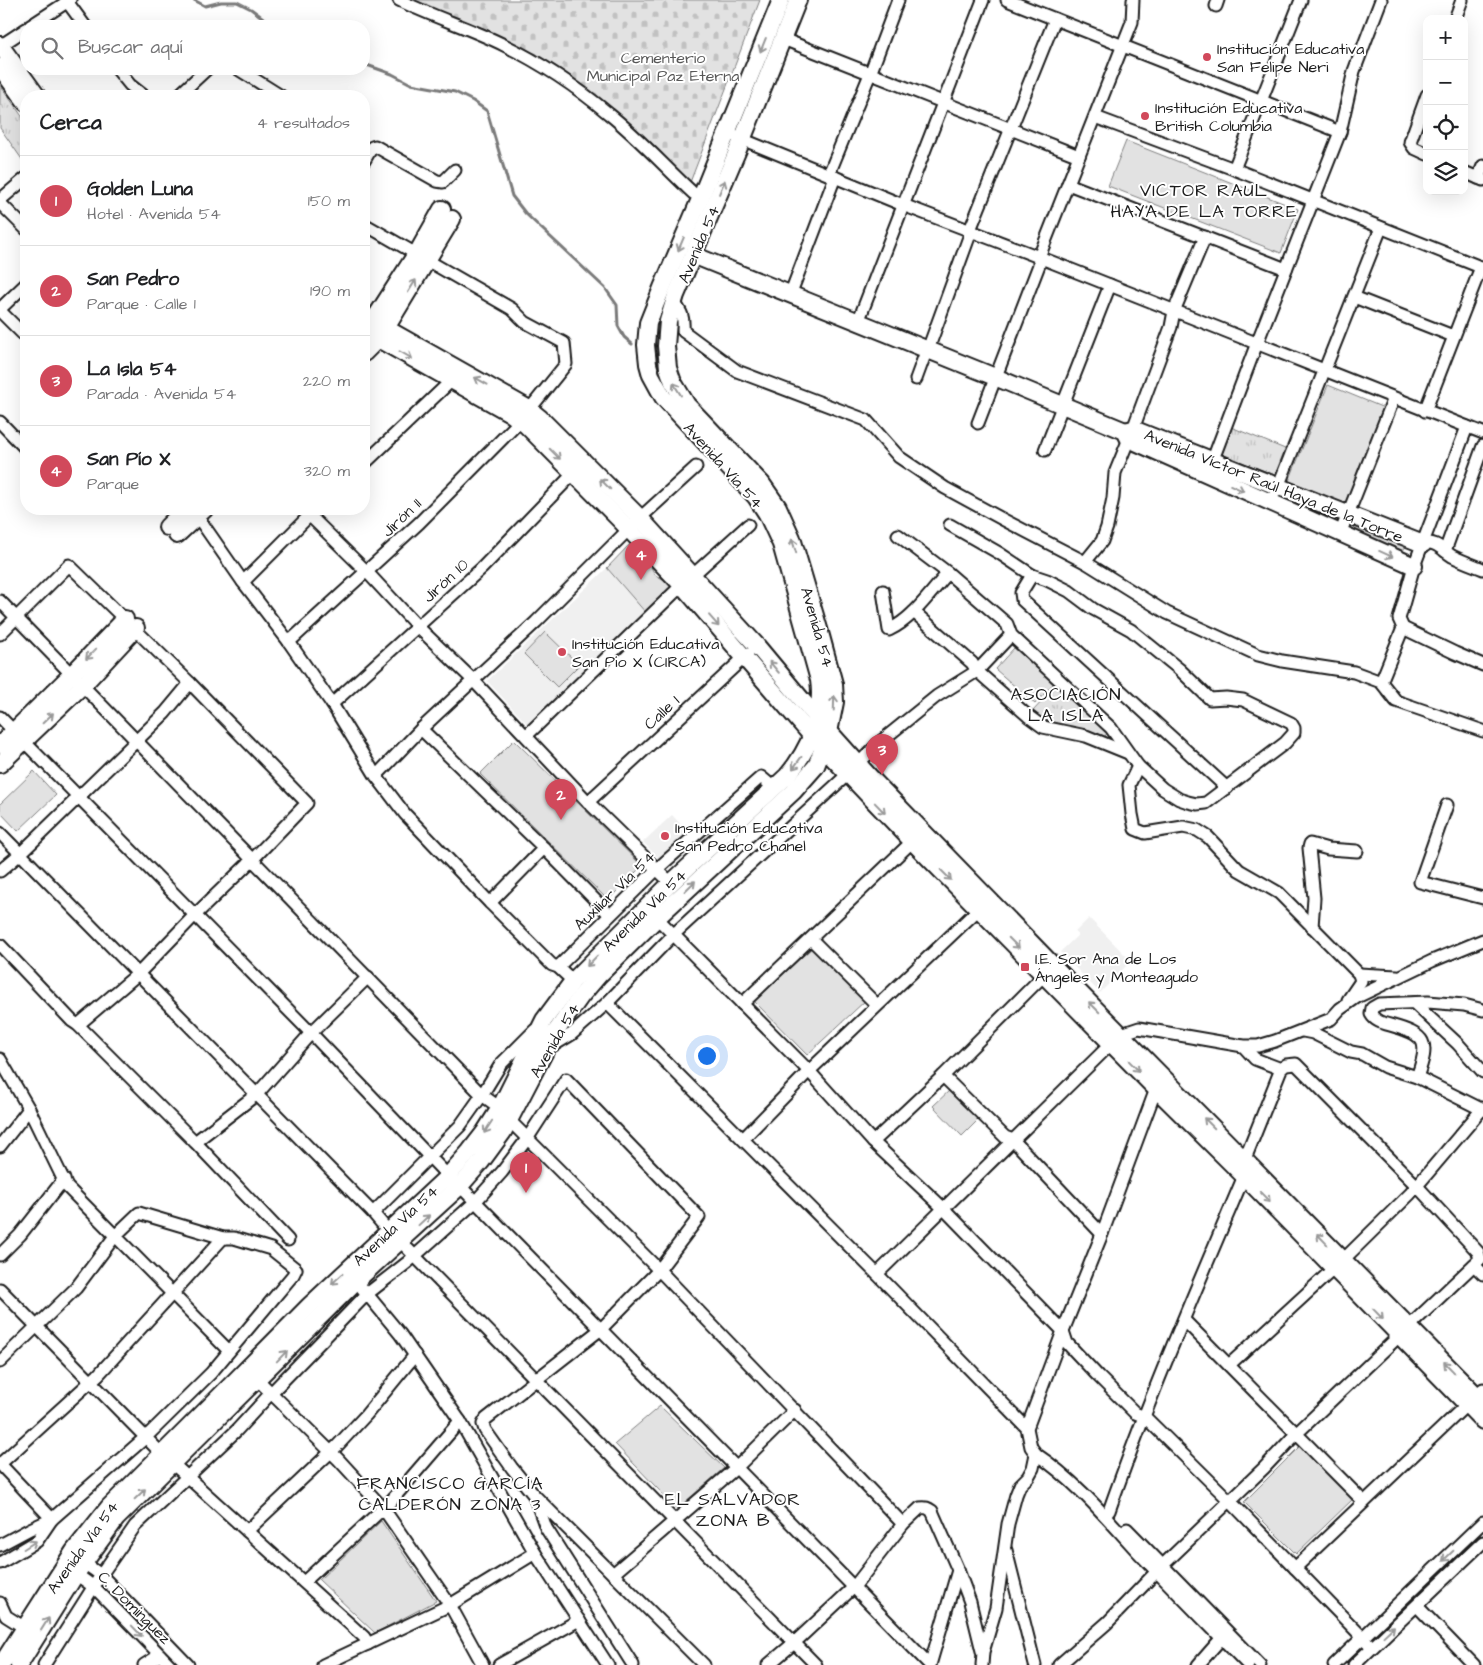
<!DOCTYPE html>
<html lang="es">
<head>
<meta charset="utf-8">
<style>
  :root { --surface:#fff; --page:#f6f6f6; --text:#202124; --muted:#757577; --line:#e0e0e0; --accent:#d1495b }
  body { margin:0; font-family:"Architects Daughter",sans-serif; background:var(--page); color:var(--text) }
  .controls { position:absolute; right:15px; top:15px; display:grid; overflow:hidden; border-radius:10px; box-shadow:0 5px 20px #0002 }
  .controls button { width:45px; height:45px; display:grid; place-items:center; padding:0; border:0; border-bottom:1px solid var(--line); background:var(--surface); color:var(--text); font:25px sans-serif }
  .you { position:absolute; left:706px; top:1055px; width:18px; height:18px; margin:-12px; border:4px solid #fff; border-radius:50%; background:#1a73e8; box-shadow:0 0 0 8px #1a73e833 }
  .badge { display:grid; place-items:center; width:32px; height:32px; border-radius:50%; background:var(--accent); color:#fff; font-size:16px; font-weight:700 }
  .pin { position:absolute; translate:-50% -41px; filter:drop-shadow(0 1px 2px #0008) }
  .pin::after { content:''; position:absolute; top:26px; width:18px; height:15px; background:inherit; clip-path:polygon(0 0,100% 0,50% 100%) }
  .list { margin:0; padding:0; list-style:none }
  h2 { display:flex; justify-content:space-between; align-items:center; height:65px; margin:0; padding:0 20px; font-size:21px }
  h2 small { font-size:16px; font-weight:400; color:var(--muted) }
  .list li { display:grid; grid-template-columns:32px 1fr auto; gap:15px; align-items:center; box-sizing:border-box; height:90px; padding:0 20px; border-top:1px solid var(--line) }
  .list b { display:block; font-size:19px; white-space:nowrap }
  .list p { margin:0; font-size:16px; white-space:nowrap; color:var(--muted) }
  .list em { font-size:16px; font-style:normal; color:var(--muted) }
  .icon { flex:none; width:28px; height:28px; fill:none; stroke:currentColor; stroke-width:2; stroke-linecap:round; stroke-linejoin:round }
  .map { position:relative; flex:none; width:1483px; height:1665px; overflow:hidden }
  .search { position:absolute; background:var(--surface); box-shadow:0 5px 20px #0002; left:20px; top:20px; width:350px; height:55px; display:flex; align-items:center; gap:12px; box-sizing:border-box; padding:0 18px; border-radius:20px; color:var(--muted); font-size:19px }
  .panel { position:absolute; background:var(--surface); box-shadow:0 5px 20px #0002; left:20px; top:90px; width:350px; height:425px; border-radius:20px }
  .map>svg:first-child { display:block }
</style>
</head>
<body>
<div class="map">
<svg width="1483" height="1665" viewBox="0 0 1483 1665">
  <defs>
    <pattern id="grass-tufts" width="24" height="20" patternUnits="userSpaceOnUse" patternTransform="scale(1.25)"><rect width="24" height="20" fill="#e2e2e2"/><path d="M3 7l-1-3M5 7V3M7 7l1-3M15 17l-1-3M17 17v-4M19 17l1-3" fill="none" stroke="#c1c1c1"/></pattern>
    <pattern id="cemetery-stones" width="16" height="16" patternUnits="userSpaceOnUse" patternTransform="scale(1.25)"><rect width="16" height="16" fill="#e2e2e2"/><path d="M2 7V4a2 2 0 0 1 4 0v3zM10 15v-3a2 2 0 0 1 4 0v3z" fill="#c1c1c1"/></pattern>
  </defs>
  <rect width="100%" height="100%" fill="#fff"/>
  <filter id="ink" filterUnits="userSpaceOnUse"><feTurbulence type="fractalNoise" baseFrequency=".02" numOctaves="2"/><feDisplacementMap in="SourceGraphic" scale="10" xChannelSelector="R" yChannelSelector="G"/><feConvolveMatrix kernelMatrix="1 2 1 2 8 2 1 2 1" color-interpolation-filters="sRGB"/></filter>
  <g filter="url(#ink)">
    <g fill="#f0f0f0">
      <path d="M607 568 646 613 529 726 487 681Z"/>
      <path d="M672 815 687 831 659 859 643 842Z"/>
      <path d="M1089 918 1131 961 1100 993 1060 952 1078 935 1075 932Z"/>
    </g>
    <g fill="url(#grass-tufts)" stroke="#7f7f7f">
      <path d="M0 85 26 122V165L0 128Z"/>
      <path d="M1231 427 1285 449 1275 475 1221 454Z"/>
      <path d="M1354 524 1406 544 1402 554 1351 532Z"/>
      <path d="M1057 685 1108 732 1103 739 1046 723 1033 711Z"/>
    </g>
    <path fill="url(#cemetery-stones)" stroke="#7f7f7f" d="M413 0H760L689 185 608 105 508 41Z"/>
    <g fill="#e2e2e2" stroke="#7f7f7f">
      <path d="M1126 141 1298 209 1281 253 1108 186Z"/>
      <path d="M1328 385 1384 408 1346 504 1289 481Z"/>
      <path d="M629 545 639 552 644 562 650 565 655 575 663 579 671 587 646 613 607 568Z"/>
      <path d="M545 632 579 665 557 687 524 654Z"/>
      <path d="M1014 648 1054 683 1035 704 995 669Z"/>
      <path d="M514 740 642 866 608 900 480 774Z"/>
      <path d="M34 771 56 795 18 831 0 812V804Z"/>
      <path d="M814 946 866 1000 807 1055 754 1001Z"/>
      <path d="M951 1089 979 1119 962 1136 933 1106Z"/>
      <path d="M660 1406 724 1468 677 1509 615 1444Z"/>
      <path d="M1302 1444 1354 1498 1296 1554 1244 1502Z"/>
      <path d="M381 1521 436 1601 375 1633 319 1580Z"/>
    </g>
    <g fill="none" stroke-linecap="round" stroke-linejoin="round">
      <g stroke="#7a7a7a" stroke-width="3">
        <path d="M194 0 205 6 221 2H237L251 9 274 26"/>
        <path d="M364 64 392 74 411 84 455 92 473 101 487 111 512 196 526 214 605 288 617 305 618 326 624 337 632 344"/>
      </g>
      <g stroke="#1c1c1c" stroke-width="15">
        <g id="street">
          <path d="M66 0 85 26"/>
          <path d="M399 0C433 17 470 28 504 45 541 63 578 88 609 114 638 137 665 167 693 193L701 197"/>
          <path d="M1007 0 1340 132"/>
          <path d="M1216 6 1218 0"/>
          <path d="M1455 19 1462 0"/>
          <path d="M30 26 70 0"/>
          <path d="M783 39 1079 156"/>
          <path d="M0 46 26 29"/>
          <path d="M117 69 130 85 144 96"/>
          <path d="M238 69 281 96"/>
          <path d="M1427 95 1410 142 1414 148 1427 154"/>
          <path d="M178 96 207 69"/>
          <path d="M1095 117 1234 169 1483 268"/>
          <path d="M727 133 903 205 1039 257 1483 433"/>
          <path d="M364 161 372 147 375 146 437 181 443 182 455 170"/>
          <path d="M1234 169 1301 0"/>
          <path d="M1464 172 1483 180"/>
          <path d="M829 174 870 74 898 0"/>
          <path d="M1478 178 1483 166"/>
          <path d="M1068 184 1286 269"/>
          <path d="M0 200 26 178"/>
          <path d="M0 203 26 229"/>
          <path d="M790 295 835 177"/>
          <path d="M1354 297 1453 336"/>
          <path d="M674 302C682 313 684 317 683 331L737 371 866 420 899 457 945 488 1004 520 1085 562 1167 613 1258 655 1282 661 1354 672 1381 682 1396 701 1483 731"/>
          <path d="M0 309 26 284"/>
          <path d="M0 311 26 337"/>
          <path d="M858 322 983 0"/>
          <path d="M916 379 927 349 930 344 969 237 970 230 1055 19"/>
          <path d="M1425 411 1481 267"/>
          <path d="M0 422 26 449"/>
          <path d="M978 423 1039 265V257L1132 22 1133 0"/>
          <path d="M1045 450 1110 285"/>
          <path d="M364 464 451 381"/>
          <path d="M1210 467 1257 343 1340 132 1354 71 1381 0"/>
          <path d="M1276 492 1381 228"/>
          <path d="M303 509 367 572 418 627 473 680 588 802 671 883"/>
          <path d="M193 510 243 582 289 642 332 704 376 776 405 814 490 903 552 965 558 967 573 981"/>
          <path d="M1340 534 1394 398"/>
          <path d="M898 535 948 573 1007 624 1011 635 1111 728 1138 766 1163 789 1179 799 1188 802 1197 804 1206 803 1285 743 1294 733V728L1291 723 1243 700 1226 698 1210 699 1179 669 1131 630 1093 609 1069 591 1047 580 1032 575 999 553 950 525"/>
          <path d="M1423 544C1436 540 1442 550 1452 556 1462 561 1473 565 1483 569"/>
          <path d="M1445 551 1483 446"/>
          <path d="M1085 562 1102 541 1107 527 1113 498 1115 473 1133 429 1171 327 1174 311 1205 237"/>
          <path d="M1032 575 1021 593 1022 600 1227 788"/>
          <path d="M243 582 316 509"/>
          <path d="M883 591 889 630C913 619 931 592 948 573"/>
          <path d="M0 601 482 1095 500 1108"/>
          <path d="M914 612 972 663 977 671 1028 716 1043 727 1086 736 1128 753"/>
          <path d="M1403 628 1455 653 1483 665"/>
          <path d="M0 634 69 565 190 683 307 803 253 859 194 916 139 973 78 1025"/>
          <path d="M289 642 419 523 521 420 566 364 564 343 525 322 512 309 364 224"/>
          <path d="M1381 682 1403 628 1399 619 1414 566 1467 427"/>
          <path d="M332 704 482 568 574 473"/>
          <path d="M0 717 311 1033 448 1176 460 1186 930 1665"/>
          <path d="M421 729 544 848 610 915"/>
          <path d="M526 736 682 585 748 525"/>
          <path d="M1138 766 1129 785 1132 814 1135 829 1145 833 1183 827 1197 830 1208 837 1239 870 1279 893 1359 974 1361 981 1348 1000"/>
          <path d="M376 776 421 729 536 622 640 518 696 467"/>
          <path d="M588 802 748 654"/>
          <path d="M1447 805 1420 882 1483 898"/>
          <path d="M0 833 373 1213 389 1232"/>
          <path d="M0 871 20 854 165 713 190 683"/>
          <path d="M490 903 544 848"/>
          <path d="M657 918 809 1071 873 1142 943 1208 1063 1331 1067 1343 1098 1376 1135 1413 1145 1417 1229 1500 1372 1647"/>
          <path d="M1312 927 1314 898 1309 848 1310 844 1328 849 1357 851"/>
          <path d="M811 939 877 1005"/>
          <path d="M0 945 72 1021 78 1025 195 1142 288 1240"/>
          <path d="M558 967 657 869 761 777 774 788"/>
          <path d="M1359 974 1397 976"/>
          <path d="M607 1003 877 1274 1027 1428"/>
          <path d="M1414 1003 1458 1044 1483 1072"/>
          <path d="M742 1004 918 836"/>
          <path d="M1303 1031 1313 1033 1351 1052 1362 1054 1385 1067 1417 1077 1483 1110"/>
          <path d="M1243 1046 1255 1059 1281 1069"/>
          <path d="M547 1049 572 1034 607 1003 673 935 848 774 880 742 937 696 977 671 1011 635"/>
          <path d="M0 1059 29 1109 67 1187 229 1351"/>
          <path d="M943 1076 1005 1137 1013 1140 1102 1234"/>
          <path d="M1417 1077C1430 1042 1427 1035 1390 1025 1382 1023 1375 1021 1371 1014L1372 1008 1379 1004 1428 1002 1464 1005 1483 1010"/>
          <path d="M510 1121 659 1270 903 1524"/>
          <path d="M743 1139 809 1071 984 904"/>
          <path d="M195 1142 257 1094 311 1033 368 977"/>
          <path d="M873 1142 943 1076 1049 970"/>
          <path d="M0 1146 29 1109"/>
          <path d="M373 1213 460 1126 482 1095 501 1064 535 1030"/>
          <path d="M401 1242 816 1665"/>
          <path d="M0 1255 20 1235 64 1179"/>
          <path d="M1474 1265 1483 1274"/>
          <path d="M877 1274 1121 1034 1139 1028 1243 1046H1258L1275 1041 1331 1019 1340 1009 1357 997 1432 961 1483 940"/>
          <path d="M362 1288 400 1334 460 1421 535 1553 608 1665"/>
          <path d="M0 1289 161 1453 364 1637 368 1644"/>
          <path d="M1184 1320 1364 1502"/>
          <path d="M0 1362 76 1288 115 1236 139 1213 223 1238H234L271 1249 296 1269 293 1275 211 1373 146 1437 52 1519 37 1541 0 1563"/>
          <path d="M1229 1365 1343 1260 1410 1194 1483 1108"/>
          <path d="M258 1380 338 1459 383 1508 450 1605 483 1665"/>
          <path d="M1036 1454C1075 1480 1106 1517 1138 1552 1174 1590 1211 1627 1248 1665"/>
          <path d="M0 1464 98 1375 223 1238"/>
          <path d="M0 1464 52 1519"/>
          <path d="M535 1498 546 1528 633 1665"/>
          <path d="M1127 1529 1260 1665"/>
          <path d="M247 1531 337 1446 366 1415 415 1355"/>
          <path d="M0 1545 30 1529 52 1519"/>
          <path d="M1006 1550 1035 1665"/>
          <path d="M84 1563 101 1575 188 1665"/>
          <path d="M1295 1568 1483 1389"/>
          <path d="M76 1574 94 1587 170 1665"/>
          <path d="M613 1574 737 1467 795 1410"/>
          <path d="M304 1582 391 1501 460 1421"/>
          <path d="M0 1603 6 1616 25 1628"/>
          <path d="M1417 1606 1474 1665"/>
          <path d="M44 1665 101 1575 135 1526 236 1431 271 1393 367 1294 408 1262 475 1202 502 1172 527 1139 566 1079 699 1217 659 1270 601 1329 486 1419 483 1424 485 1430 512 1468 533 1494 704 1665"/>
          <path d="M144 1665 160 1655"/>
          <path d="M323 1665 450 1605 535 1553"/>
          <path d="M499 1665 579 1620"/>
          <path d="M768 1665 794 1643 854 1587 903 1524 920 1508C926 1507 928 1508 932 1511L958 1570 970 1602 982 1651"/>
          <path d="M930 1665 958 1570"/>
          <path d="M982 1665 983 1652 996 1608 1008 1524 1016 1495 1020 1485 1028 1477 1033 1468 1036 1454 1031 1447 1027 1428 1063 1331 1102 1234 1156 1089 1159 1083"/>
          <path d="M1059 1665 1107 1623 1163 1565 1264 1468 1296 1434 1480 1259 1478 1252 1417 1186 1296 1064 1286 1065 1281 1069 1245 1159 1244 1176C1197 1287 1149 1397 1109 1511"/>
          <path d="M1198 1665 1226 1633"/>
          <path d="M1334 1665 1483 1522"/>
          <path d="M1354 1665 1483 1542"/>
        </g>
      </g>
      <g stroke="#1c1c1c" stroke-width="20">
        <g id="secondary">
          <path d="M0 45 37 96"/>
          <path d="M0 67 26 103"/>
          <path d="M693 255 995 377 1125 431 1129 439 1414 566"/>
          <path d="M364 316 529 409 540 418 640 518 693 576 757 646 817 718 869 776 1071 984 1483 1402"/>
          <path d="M368 329 420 248 442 209"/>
          <path d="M364 331 510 413 526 425 621 521 682 585 811 735 912 841 1156 1089 1244 1176 1483 1421"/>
          <path d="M364 353 378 339 386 328 452 219"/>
          <path d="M1125 431 1133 429 1423 544"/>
          <path d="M167 527 185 509"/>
          <path d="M177 535 205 509"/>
          <path d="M0 745 72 674 125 619"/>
          <path d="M0 764 83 685 136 628"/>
          <path d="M1 1665 74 1551 109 1507 230 1386 309 1306 448 1176 470 1151 484 1133 500 1108 544 1020 573 981 671 883 787 776C809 750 824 715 819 680L781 544 767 514 756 497 663 397 651 375 648 364 646 345 648 323 662 288 701 197 781 0"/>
          <path d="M19 1665 76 1574 116 1519 355 1282 460 1186 481 1162 503 1132 554 1034 581 996 599 975 657 918 793 792 816 766 829 732 835 702 834 684 819 629 792 538 778 507 762 484 687 405 673 382 668 368 666 346 668 321 676 295 742 140 798 0"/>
        </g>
      </g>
      <use href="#street" stroke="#fff" stroke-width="11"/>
      <use href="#secondary" stroke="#fff" stroke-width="16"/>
    </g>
    <defs><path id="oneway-shaft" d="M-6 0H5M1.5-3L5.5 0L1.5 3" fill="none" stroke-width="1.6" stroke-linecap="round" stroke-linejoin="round" transform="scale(1.25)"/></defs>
    <g stroke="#999">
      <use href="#oneway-shaft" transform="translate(763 45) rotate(112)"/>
      <use href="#oneway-shaft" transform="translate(722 187) rotate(-67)"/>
      <use href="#oneway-shaft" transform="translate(681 244) rotate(113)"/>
      <use href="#oneway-shaft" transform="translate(412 286) rotate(-58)"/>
      <use href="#oneway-shaft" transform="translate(406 355) rotate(30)"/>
      <use href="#oneway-shaft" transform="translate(481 381) rotate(-151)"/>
      <use href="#oneway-shaft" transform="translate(677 389) rotate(-122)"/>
      <use href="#oneway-shaft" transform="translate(555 454) rotate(45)"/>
      <use href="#oneway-shaft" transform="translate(605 484) rotate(-135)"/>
      <use href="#oneway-shaft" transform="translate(1237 488) rotate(24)"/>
      <use href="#oneway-shaft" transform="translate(794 546) rotate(-107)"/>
      <use href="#oneway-shaft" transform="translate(1386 554) rotate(24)"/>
      <use href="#oneway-shaft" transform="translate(714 621) rotate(49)"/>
      <use href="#oneway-shaft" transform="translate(91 654) rotate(134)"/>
      <use href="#oneway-shaft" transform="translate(774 667) rotate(-130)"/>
      <use href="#oneway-shaft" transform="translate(834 703) rotate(-88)"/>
      <use href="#oneway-shaft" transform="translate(48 718) rotate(-44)"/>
      <use href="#oneway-shaft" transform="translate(797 763) rotate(126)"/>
      <use href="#oneway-shaft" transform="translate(880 808) rotate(46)"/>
      <use href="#oneway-shaft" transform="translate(946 875) rotate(45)"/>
      <use href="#oneway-shaft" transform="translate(690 886) rotate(-44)"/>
      <use href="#oneway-shaft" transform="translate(1014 943) rotate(45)"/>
      <use href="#oneway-shaft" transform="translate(592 961) rotate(134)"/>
      <use href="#oneway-shaft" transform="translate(1094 1007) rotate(-135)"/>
      <use href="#oneway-shaft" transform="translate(1134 1066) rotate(46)"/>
      <use href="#oneway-shaft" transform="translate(1209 1123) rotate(-135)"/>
      <use href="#oneway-shaft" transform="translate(488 1127) rotate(123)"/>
      <use href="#oneway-shaft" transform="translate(1265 1197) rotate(46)"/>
      <use href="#oneway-shaft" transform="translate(424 1220) rotate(-43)"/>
      <use href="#oneway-shaft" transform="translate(1322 1239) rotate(-134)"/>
      <use href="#oneway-shaft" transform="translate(337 1279) rotate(137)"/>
      <use href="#oneway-shaft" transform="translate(1378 1314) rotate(46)"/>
      <use href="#oneway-shaft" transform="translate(282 1356) rotate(-46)"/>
      <use href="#oneway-shaft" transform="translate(1449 1367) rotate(-134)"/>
      <use href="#oneway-shaft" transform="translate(140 1494) rotate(-44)"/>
      <use href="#oneway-shaft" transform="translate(30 1545) rotate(-32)"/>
      <use href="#oneway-shaft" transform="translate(1448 1556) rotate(136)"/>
      <use href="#oneway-shaft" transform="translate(45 1624) rotate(-58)"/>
      <use href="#oneway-shaft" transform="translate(137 1631) rotate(46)"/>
      <use href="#oneway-shaft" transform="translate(1389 1631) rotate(-43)"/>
    </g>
  </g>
  <g fill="#d1495b" stroke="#fff" stroke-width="2">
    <circle cx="1207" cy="57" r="5"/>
    <circle cx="1145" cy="116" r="5"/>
    <circle cx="562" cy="652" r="5"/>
    <circle cx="665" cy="836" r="5"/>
    <rect x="1020" y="962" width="10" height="10" rx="2.5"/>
  </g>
  <g text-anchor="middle" stroke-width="4" stroke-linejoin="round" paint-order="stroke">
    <g font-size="16" fill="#1c1c1c" stroke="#fff" text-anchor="start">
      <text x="1217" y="54">Institución Educativa<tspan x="1217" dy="18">San Felipe Neri</tspan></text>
      <text x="1155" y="113">Institución Educativa<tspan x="1155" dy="18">British Columbia</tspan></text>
      <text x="572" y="649">Institución Educativa<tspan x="572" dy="18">San Pio X (CIRCA)</tspan></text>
      <text x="675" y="833">Institución Educativa<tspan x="675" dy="18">San Pedro Chanel</tspan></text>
      <text x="1035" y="964">I.E. Sor Ana de Los<tspan x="1035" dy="18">Ángeles y Monteagudo</tspan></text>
    </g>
    <g font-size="16" fill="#575757" stroke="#fff">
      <text x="663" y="63">Cementerio<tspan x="663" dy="18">Municipal Paz Eterna</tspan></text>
    </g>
    <g font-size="16" fill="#1c1c1c" stroke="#fff">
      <text transform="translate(698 244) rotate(-67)" y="6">Avenida 54</text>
      <text transform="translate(724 465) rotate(48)" y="6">Avenida Vía 54</text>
      <text transform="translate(1274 485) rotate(22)" y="6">Avenida Víctor Raúl Haya de la Torre</text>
      <text transform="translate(401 517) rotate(-44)" y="6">Jirón 11</text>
      <text transform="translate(445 580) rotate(-43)" y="6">Jirón 10</text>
      <text transform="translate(818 627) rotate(74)" y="6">Avenida 54</text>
      <text transform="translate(661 712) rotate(-43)" y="6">Calle 1</text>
      <text transform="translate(614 890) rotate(-44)" y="6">Auxiliar Vía 54</text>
      <text transform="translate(644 910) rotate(-44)" y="6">Avenida Vía 54</text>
      <text transform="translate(554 1040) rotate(-60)" y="6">Avenida 54</text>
      <text transform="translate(395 1225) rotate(-43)" y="6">Avenida Vía 54</text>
      <text transform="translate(82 1547) rotate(-54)" y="6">Avenida Vía 54</text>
      <text transform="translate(135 1607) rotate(45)" y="6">C. Dominguez</text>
    </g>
    <g font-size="18" letter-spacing="1" fill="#1c1c1c" stroke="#fff">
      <text x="1204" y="196">VICTOR RAUL<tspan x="1204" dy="21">HAYA DE LA TORRE</tspan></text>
      <text x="1066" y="700">ASOCIACIÓN<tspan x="1066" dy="21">LA ISLA</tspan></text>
      <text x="450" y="1489">FRANCISCO GARCÍA<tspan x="450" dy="21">CALDERÓN ZONA 3</tspan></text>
      <text x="733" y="1505">EL SALVADOR<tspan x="733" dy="21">ZONA B</tspan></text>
    </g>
  </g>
</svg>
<div class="controls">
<button>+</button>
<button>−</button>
<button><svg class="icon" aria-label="locate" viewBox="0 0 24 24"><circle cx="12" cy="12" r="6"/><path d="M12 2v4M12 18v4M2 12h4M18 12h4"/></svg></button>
<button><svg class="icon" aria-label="layers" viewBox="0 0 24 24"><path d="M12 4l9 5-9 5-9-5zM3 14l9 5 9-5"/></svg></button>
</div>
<div class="you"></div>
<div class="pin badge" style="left:526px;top:1193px">1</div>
<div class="pin badge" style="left:561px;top:820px">2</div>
<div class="pin badge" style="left:882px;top:775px">3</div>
<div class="pin badge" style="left:641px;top:580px">4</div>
<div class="search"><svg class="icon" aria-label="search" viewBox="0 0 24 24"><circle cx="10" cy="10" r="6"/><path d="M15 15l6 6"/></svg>Buscar aquí</div>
<section class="panel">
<h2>Cerca<small>4 resultados</small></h2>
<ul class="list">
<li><span class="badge">1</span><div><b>Golden Luna</b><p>Hotel · Avenida 54</p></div><em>150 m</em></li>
<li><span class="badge">2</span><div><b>San Pedro</b><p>Parque · Calle 1</p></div><em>190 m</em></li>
<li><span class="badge">3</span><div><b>La Isla 54</b><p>Parada · Avenida 54</p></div><em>220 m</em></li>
<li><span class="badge">4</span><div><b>San Pío X</b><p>Parque</p></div><em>320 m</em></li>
</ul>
</section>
</div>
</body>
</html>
